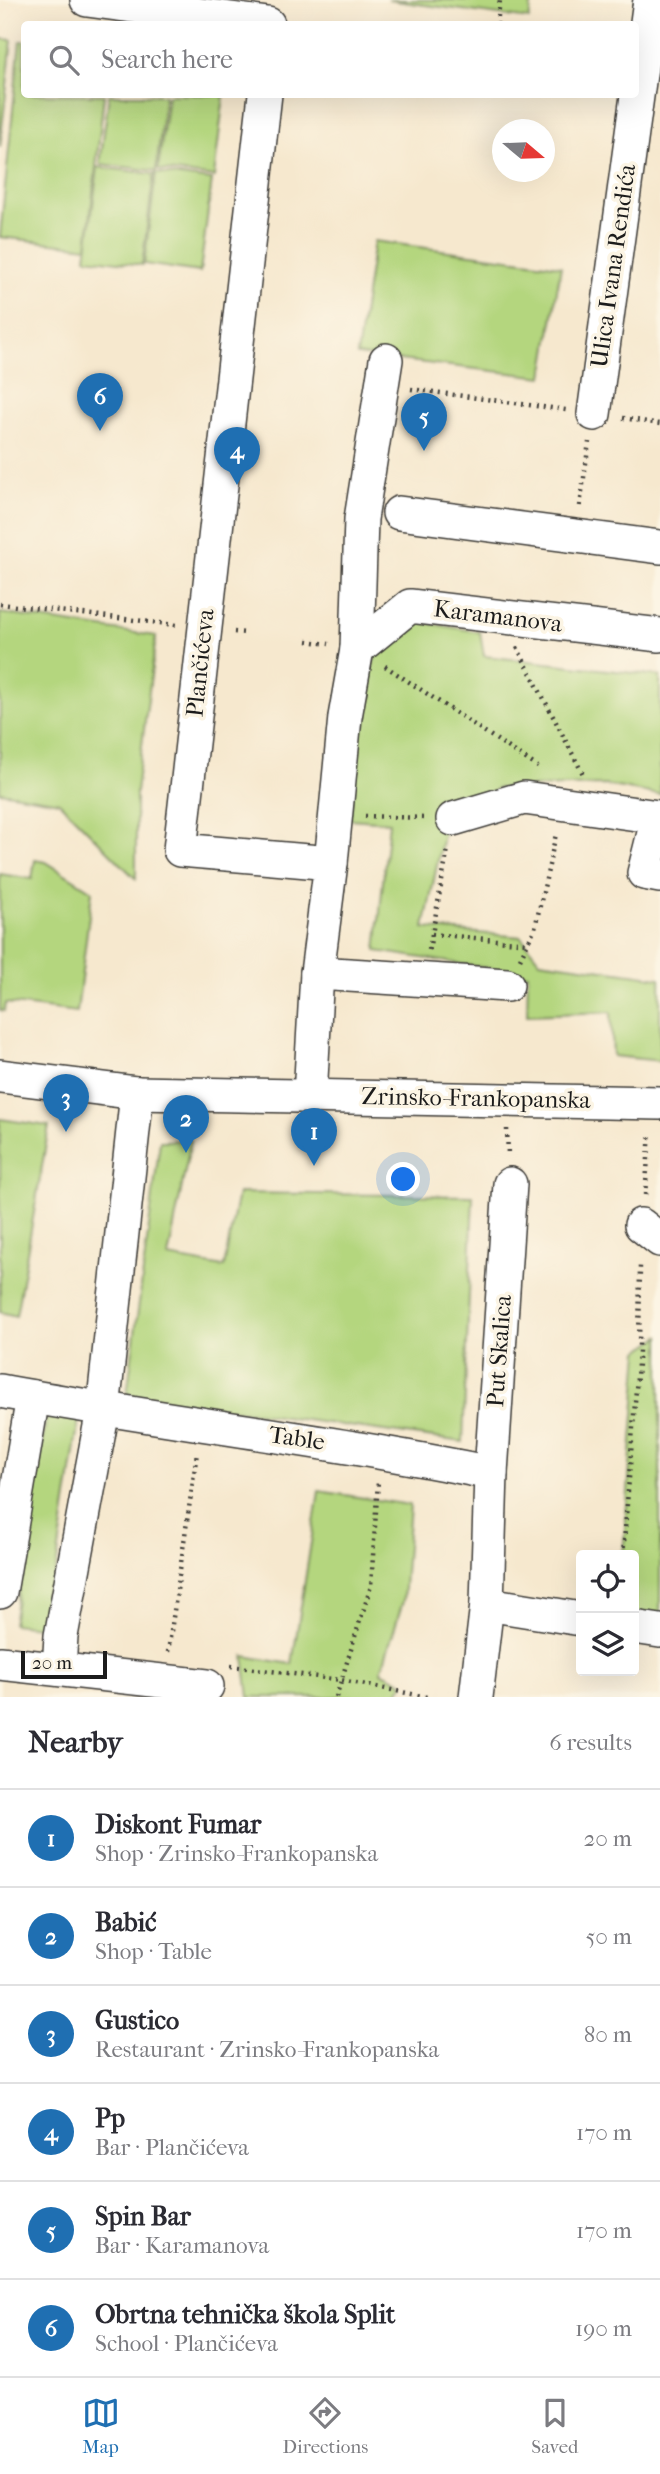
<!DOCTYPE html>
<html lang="en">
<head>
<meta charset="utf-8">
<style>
  :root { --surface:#fff; --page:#f2f2f3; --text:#2b2b33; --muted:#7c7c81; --line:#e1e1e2; --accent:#1f6fb2 }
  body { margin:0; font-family:"IM FELL French Canon",serif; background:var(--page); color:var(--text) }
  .controls { position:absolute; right:21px; bottom:21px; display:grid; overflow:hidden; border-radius:7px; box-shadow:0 7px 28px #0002 }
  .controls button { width:63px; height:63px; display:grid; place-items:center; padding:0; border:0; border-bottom:2px solid var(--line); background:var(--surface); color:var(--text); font:35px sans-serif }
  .compass { position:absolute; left:492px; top:119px; width:63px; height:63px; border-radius:50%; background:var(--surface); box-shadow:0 7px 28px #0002; rotate:109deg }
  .scale { position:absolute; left:21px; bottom:18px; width:86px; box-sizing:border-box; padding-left:7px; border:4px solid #1c1c1c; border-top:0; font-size:19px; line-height:24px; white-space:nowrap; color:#1c1c1c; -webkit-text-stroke:5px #fcf5e5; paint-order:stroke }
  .you { position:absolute; left:404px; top:1180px; width:24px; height:24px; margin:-18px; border:5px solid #fff; border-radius:50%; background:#1a73e8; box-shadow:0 0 0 10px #1a73e833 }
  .badge { display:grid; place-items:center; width:46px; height:46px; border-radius:50%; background:var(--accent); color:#fff; font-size:23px; font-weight:700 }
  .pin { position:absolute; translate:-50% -58px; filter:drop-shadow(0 2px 4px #0008) }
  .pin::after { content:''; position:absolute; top:37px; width:24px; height:21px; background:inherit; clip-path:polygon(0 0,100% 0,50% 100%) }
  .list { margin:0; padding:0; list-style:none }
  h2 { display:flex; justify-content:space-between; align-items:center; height:91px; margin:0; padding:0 28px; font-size:30px }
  h2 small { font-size:23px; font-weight:400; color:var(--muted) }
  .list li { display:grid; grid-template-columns:46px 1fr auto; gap:21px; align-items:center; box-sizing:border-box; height:98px; padding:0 28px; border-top:2px solid var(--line) }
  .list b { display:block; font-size:26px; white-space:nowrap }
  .list p { margin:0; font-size:23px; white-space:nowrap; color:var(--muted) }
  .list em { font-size:23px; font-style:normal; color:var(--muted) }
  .icon { flex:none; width:38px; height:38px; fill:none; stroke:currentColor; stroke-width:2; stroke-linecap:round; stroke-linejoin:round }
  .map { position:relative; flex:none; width:660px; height:1697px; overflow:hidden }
  .search { position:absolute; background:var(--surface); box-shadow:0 7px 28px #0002; left:21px; right:21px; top:21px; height:77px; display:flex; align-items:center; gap:18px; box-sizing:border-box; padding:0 24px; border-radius:7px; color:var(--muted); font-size:26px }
  .sheet { height:679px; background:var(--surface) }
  nav { display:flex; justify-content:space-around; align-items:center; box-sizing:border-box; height:98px; border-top:2px solid var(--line); background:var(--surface); font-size:19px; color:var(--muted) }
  nav a { display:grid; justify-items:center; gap:4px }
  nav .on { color:var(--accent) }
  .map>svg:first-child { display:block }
</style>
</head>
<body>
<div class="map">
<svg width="660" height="1697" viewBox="0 0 660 1697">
  <rect width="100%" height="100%" fill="#fcf5e5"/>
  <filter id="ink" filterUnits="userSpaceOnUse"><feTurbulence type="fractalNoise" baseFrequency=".0143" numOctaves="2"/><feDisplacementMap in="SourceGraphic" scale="14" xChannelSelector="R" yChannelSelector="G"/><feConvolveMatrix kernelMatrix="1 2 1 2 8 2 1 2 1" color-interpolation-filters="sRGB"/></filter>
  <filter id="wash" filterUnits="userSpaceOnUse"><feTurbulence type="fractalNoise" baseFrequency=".00686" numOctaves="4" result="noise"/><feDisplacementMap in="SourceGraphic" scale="28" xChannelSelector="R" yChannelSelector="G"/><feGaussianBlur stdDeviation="1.57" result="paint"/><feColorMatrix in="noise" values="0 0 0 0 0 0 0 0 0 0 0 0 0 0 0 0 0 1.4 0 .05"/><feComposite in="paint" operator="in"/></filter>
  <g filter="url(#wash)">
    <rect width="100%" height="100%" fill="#f6e8ce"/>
    <g fill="#b4d67e" stroke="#68794d" stroke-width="2">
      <path d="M388 0H532L529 19Z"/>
      <path d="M0 39 12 40 0 147Z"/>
      <path d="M20 41H24V94L104 95 87 247 0 237Z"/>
      <path d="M109 95H165L156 171 100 164Z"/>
      <path d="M168 95H224L214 177 158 170Z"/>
      <path d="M98 167 154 174 142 265 86 258Z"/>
      <path d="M156 173 212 180 200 272 144 264Z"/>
      <path d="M374 241 561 266 543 377 357 355Z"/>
      <path d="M0 613 156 636 136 792V879L59 802 0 792Z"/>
      <path d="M415 621 480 632 484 656 660 676V795L606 785 498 788 446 821 424 928 521 937 540 961 660 978V1061L613 1056 611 1012 527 1015 528 974 376 951 389 822 350 819 364 687 380 645Z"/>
      <path d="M35 860 46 862 92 891 77 1012 5 1003 4 1011 0 1010V874L32 879Z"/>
      <path d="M0 1119 49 1126 16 1316 0 1312Z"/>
      <path d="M191 1140 168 1257 224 1267 238 1193 473 1196 463 1442 127 1395 160 1141Z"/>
      <path d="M660 1336V1621L634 1624V1555H623L639 1351Z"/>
      <path d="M49 1400 81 1406 47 1628 13 1624Z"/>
      <path d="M319 1491 410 1505 403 1601 381 1672 404 1683 395 1697H249L244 1656 292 1664Z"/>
    </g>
  </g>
  <g filter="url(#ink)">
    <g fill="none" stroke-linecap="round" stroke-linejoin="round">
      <g stroke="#3d3b37" stroke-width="36">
        <g id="minor">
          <path d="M87 0 268 24"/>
          <path d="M265 94 180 850 331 863 317 973 310 1096"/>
          <path d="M594 414 650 0"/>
          <path d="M399 513 660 547"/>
          <path d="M357 649 361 519 386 360"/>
          <path d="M453 819 524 798 658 817 644 873 660 876"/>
          <path d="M331 863 345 717 357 649 410 606 660 635"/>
          <path d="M317 973 507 985"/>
          <path d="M0 1076 137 1093 660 1103"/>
          <path d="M641 1225 660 1240"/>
          <path d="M0 1391C163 1421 328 1440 491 1473"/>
          <path d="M0 1592 33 1397"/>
          <path d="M487 1604 581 1619"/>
          <path d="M634 1627 660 1631"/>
          <path d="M0 1663 207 1686"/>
          <path d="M59 1669 61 1636 103 1410 137 1093"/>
          <path d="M476 1697 487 1604 491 1473 510 1184"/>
        </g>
      </g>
      <g stroke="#3d3b37" stroke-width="4.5" stroke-dasharray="2 5" stroke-linecap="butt">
        <path d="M497 24 500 0"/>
        <path d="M411 389 566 410"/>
        <path d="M623 418 660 424"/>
        <path d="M580 506 589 442"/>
        <path d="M0 604 176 625"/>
        <path d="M234 632 246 633"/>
        <path d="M307 641 329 644"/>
        <path d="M517 647 584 776"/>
        <path d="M385 666 538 767"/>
        <path d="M365 816 426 818"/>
        <path d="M432 934 528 943"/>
        <path d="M429 950 448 849"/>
        <path d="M520 959 535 928 556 834"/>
        <path d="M507 1129 508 1155"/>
        <path d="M645 1195 650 1134"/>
        <path d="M623 1555 639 1351 640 1263"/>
        <path d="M168 1652 197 1453"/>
        <path d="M231 1666 341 1680 427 1697"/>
        <path d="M336 1697 371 1586 378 1481"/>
      </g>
      <use href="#minor" stroke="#fff" stroke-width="33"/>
    </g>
  </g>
  <g text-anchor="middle" stroke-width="7" stroke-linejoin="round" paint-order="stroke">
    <g font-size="24" fill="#1c1c1c" stroke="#fcf5e5">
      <text transform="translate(613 266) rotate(-82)" y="8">Ulica Ivana Rendića</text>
      <text transform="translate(498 616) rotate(7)" y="8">Karamanova</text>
      <text transform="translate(200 663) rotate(-84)" y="8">Plančićeva</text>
      <text transform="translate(476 1098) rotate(1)" y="8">Zrinsko-Frankopanska</text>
      <text transform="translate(499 1351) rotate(-86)" y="8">Put Skalica</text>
      <text transform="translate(297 1438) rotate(8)" y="8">Table</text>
    </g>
  </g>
</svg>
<div class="controls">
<button><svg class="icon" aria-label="locate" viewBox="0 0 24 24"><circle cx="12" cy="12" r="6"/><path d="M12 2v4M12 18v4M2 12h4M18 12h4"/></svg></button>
<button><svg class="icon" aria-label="layers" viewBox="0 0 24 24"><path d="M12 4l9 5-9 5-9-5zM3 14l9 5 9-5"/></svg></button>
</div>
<svg class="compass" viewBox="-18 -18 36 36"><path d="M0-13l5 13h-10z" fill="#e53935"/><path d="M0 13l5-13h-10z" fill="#7c7c81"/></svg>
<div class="scale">20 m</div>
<div class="you"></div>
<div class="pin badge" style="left:314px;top:1166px">1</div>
<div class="pin badge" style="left:186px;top:1153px">2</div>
<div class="pin badge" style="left:66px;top:1132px">3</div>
<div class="pin badge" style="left:237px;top:485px">4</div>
<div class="pin badge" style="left:424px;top:451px">5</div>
<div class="pin badge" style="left:100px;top:431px">6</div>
<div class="search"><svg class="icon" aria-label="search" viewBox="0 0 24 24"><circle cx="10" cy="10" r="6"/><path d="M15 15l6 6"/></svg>Search here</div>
</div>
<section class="sheet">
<h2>Nearby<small>6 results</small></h2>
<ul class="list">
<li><span class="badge">1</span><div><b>Diskont Fumar</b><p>Shop · Zrinsko-Frankopanska</p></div><em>20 m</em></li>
<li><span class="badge">2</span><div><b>Babić</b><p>Shop · Table</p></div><em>50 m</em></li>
<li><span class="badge">3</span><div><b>Gustico</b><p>Restaurant · Zrinsko-Frankopanska</p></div><em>80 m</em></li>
<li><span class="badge">4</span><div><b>Pp</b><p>Bar · Plančićeva</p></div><em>170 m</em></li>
<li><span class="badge">5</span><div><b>Spin Bar</b><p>Bar · Karamanova</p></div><em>170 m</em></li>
<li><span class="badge">6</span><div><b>Obrtna tehnička škola Split</b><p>School · Plančićeva</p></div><em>190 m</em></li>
</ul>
</section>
<nav>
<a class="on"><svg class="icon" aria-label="map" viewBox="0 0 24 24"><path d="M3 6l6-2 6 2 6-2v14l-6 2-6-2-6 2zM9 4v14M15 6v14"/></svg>Map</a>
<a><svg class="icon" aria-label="directions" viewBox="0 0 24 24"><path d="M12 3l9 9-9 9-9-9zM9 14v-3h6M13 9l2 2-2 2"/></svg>Directions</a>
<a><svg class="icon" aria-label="saved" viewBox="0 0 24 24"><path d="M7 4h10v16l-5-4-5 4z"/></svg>Saved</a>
</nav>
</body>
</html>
